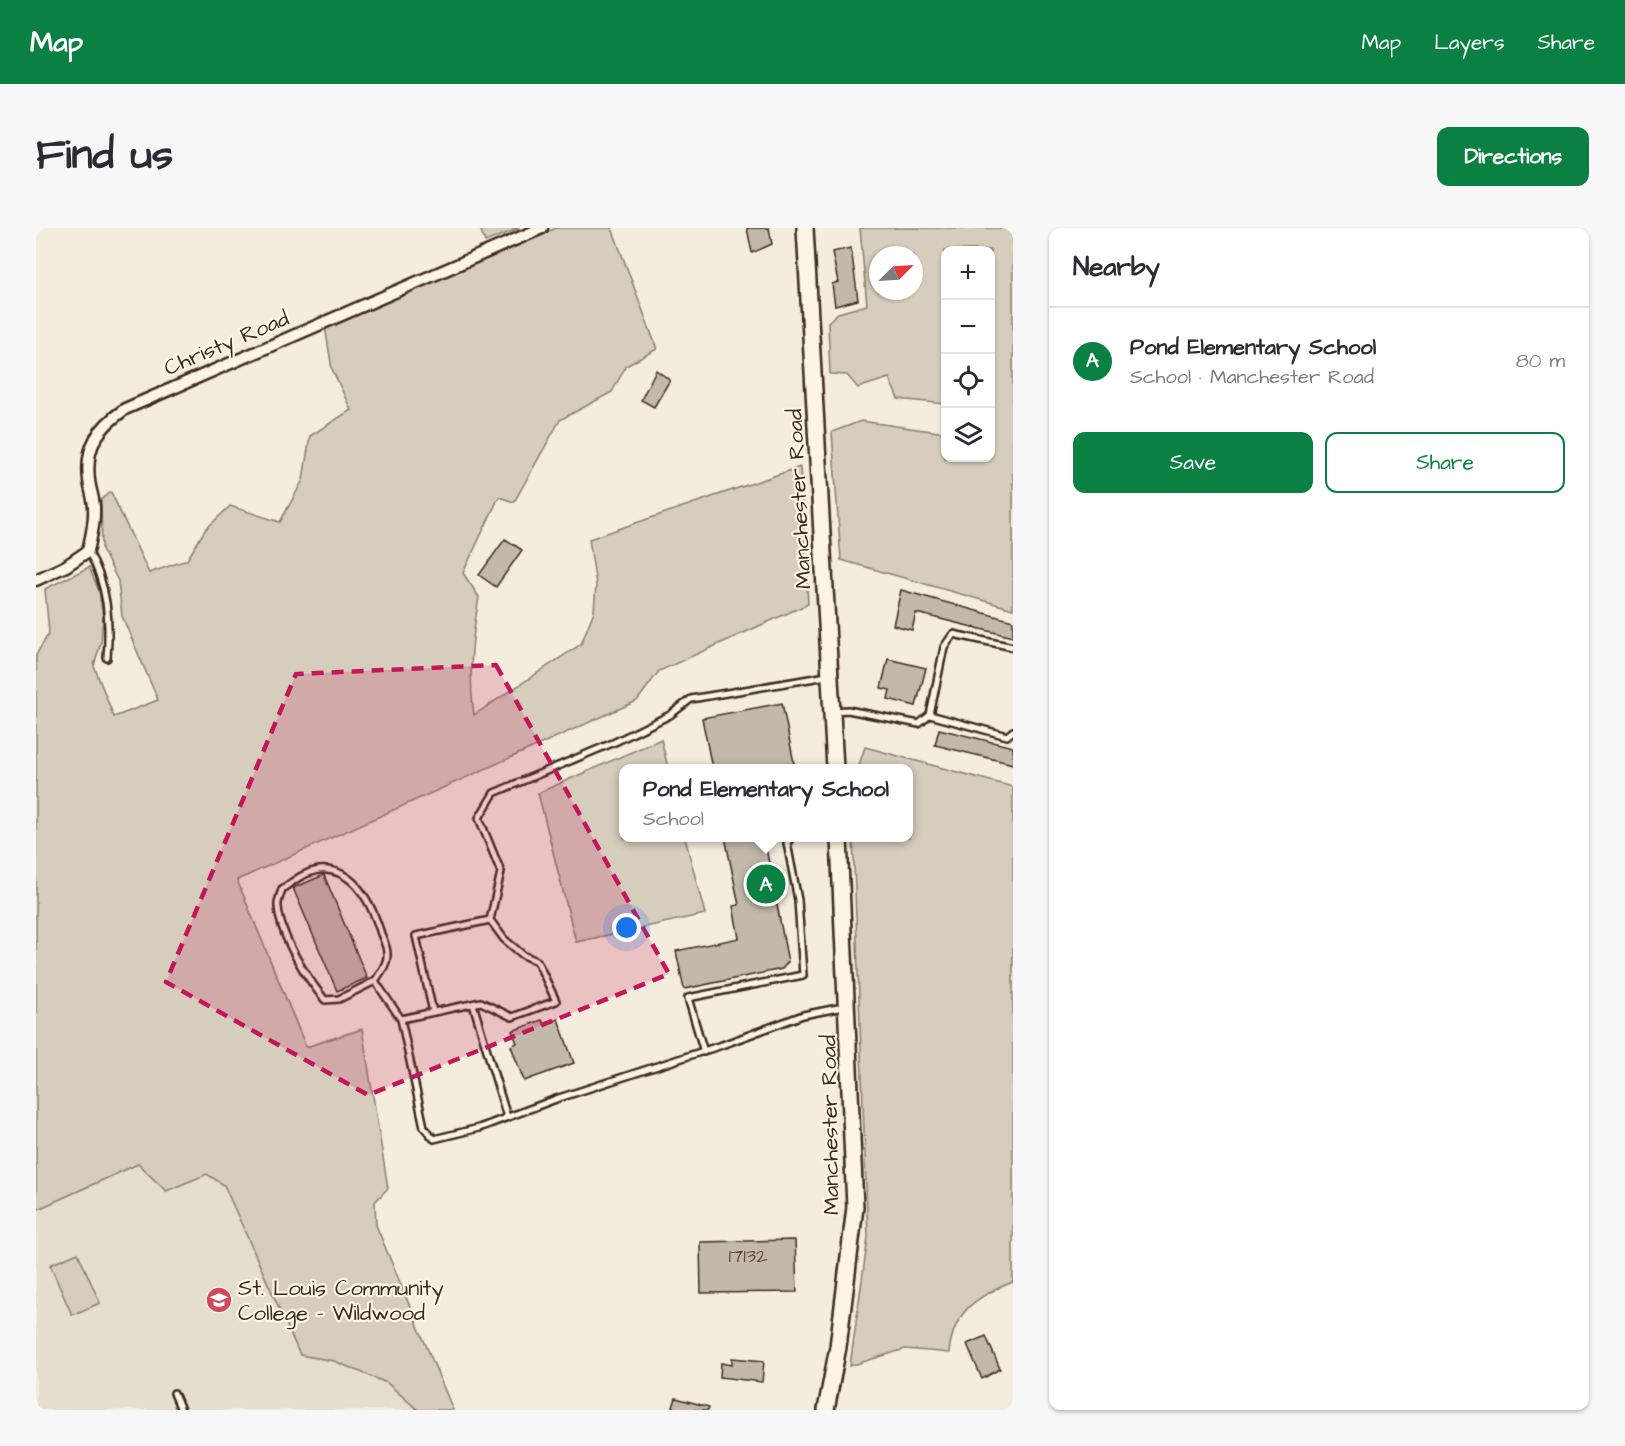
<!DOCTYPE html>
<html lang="en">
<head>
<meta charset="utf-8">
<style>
  :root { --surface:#fff; --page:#f7f7f7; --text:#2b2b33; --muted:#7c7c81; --line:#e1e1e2; --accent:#0b8043 }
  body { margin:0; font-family:"Architects Daughter",sans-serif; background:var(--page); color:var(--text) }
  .controls { position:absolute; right:18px; top:18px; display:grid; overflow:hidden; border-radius:12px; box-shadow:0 2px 4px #0004 }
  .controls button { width:54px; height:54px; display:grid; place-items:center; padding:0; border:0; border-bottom:2px solid var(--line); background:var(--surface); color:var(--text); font:30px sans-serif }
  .compass { position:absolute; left:833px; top:18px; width:54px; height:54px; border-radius:50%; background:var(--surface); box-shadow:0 2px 4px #0004; rotate:66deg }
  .you { position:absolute; left:591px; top:700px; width:21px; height:21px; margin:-15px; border:4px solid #fff; border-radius:50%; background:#1a73e8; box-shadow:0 0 0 9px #1a73e833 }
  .badge { display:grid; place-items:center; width:39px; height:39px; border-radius:50%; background:var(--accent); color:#fff; font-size:20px; font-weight:700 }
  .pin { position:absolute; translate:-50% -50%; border:3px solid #fff; box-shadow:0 2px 6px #0006 }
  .popup { position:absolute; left:583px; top:536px; width:294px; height:78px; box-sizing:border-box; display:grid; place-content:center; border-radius:12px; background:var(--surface); filter:drop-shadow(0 2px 4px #0005); font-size:20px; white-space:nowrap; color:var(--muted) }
  .popup b { font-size:22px; color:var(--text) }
  .popup::after { content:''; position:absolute; left:50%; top:100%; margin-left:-12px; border:12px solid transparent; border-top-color:var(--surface) }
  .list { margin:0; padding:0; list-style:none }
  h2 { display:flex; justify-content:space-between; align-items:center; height:78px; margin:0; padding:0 24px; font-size:26px }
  h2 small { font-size:20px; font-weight:400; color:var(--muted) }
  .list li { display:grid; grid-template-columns:39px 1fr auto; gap:18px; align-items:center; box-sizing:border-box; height:108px; padding:0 24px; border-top:2px solid var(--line) }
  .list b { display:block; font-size:22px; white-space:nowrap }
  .list p { margin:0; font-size:20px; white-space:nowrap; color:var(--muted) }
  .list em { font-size:20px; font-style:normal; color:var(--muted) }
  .actions { display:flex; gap:12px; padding:18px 24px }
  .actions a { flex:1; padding:14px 0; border:2px solid var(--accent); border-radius:12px; text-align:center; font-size:21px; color:var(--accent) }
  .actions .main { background:var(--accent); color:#fff }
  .icon { flex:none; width:33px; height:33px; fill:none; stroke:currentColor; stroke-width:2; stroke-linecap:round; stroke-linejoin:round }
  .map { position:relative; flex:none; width:977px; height:1182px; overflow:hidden; border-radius:12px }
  header { display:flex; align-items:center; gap:36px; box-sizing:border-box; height:84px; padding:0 30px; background:var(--accent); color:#fff }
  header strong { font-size:28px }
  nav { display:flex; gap:33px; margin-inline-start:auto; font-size:21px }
  .intro { display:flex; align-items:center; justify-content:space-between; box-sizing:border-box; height:144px; padding:0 36px }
  h1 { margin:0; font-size:42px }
  .button { padding:15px 27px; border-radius:12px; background:var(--accent); color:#fff; font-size:21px; font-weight:700 }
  main { display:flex; gap:36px; padding:0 36px }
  aside { flex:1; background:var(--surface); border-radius:12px; box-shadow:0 2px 4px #0004 }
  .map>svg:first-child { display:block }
</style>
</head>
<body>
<header>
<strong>Map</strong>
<nav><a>Map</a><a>Layers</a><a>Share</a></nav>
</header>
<div class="intro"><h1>Find us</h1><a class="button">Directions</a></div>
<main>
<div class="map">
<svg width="977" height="1182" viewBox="0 0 977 1182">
  <rect width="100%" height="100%" fill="#f4eddd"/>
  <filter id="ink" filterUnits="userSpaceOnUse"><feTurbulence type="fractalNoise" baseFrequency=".0167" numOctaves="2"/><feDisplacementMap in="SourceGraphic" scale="12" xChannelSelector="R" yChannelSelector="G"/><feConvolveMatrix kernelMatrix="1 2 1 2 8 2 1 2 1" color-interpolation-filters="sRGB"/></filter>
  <g filter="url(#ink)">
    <path fill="#e5ddce" d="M269 845 414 1182H0V961Z"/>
    <g fill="#d6cdbd" stroke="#887c6e" stroke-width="1.5" fill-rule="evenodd">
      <path d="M444 0H484L449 14Z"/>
      <path d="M520 0H576L621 121 590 138 576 164 524 192 478 274 463 269 427 345 443 369C436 411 432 444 438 487L545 416 558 383 560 357 553 311 764 239 772 376 623 443 601 473 201 652 270 819 326 801 352 960 339 974 340 997 417 1182H382L351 1155 298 1133 264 1127 188 957 171 946 130 963 102 936 0 982V427L13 405 9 361 53 339 63 363 67 390 65 414 58 438 78 489 122 472 86 388 82 353 66 321 65 272 75 264 113 345 151 332 169 302 194 278 244 294 267 252 274 208 315 182 296 141 289 98Z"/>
      <path d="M824 0H977V381L805 332 796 204 825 193 909 205V230H954V22H909V176L862 171 853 150 822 160 811 147 794 146 792 94 802 85 831 77ZM842 27H878V63H842Z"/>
      <path d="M625 511 632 540H588V610H649L669 686 540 714 502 565Z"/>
      <path d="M829 519 977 559V1054C940 1068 917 1084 913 1125L869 1121 814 1138 832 1009 817 610H873V540H822Z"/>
      <path d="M42 1025 64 1075 36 1087 14 1037Z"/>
    </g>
    <g fill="#c3b9aa" stroke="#3b2a1e" stroke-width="1.5">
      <path d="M711 0H733L736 16 716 25Z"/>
      <path d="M815 20 822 72 799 78 796 56 802 54 796 24Z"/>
      <path d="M620 142 634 152 618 179 605 172Z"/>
      <path d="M469 311 486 322 460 359 443 347Z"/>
      <path d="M865 362 977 393V409L880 385 876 402 857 397Z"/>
      <path d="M852 431 890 440 880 478 852 471 854 462 845 460Z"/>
      <path d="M746 475 759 540H676L666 490Z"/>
      <path d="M903 501 977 519V536L899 517Z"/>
      <path d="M689 609H728L752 734 746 741 648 761 640 723 703 710 697 678 703 677Z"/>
      <path d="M288 647 331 750 301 763 257 660Z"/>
      <path d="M522 791 538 835 488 853 475 818 481 815 476 803 506 792 508 796Z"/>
      <path d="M759 1012 761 1064 665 1065 664 1014Z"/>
      <path d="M950 1108 964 1141 946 1151 931 1116Z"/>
      <path d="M696 1130 728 1133 726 1154 684 1149 685 1135 696 1137Z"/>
      <path d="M640 1170 673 1179 672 1182H636Z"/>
    </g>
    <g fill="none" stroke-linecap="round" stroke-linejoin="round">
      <g stroke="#3b2a1e" stroke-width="10">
        <g id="lane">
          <path d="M52 323C72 356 74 393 71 430"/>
          <path d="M791 448 655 471 634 487 579 514 458 565 443 590 465 644 454 692 468 711 487 727 501 733 520 773 476 789 445 774 365 791 388 899 398 911 443 900 520 871 686 817 767 787 807 779"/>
          <path d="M798 483 812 482 883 496 894 487 908 419 917 406 977 419"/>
          <path d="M894 487 971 508 977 503"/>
          <path d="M339 753 303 771 289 772C270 749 245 710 242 679 241 673 245 666 246 661 258 653 268 644 283 642 319 639 336 677 345 706 348 713 352 721 351 728 351 737 344 745 339 753L365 791"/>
          <path d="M437 776 471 889"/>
          <path d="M397 784 380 708 454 692"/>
          <path d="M668 824 652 770 767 747 762 672 751 615 755 610"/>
          <path d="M138 1165 145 1182"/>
        </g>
      </g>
      <g stroke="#3b2a1e" stroke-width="15">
        <path id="street" d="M0 352 30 338 52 323C55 309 59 295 58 280 58 271 54 262 53 252 49 218 62 200 89 181L506 0"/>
      </g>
      <g stroke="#3b2a1e" stroke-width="20">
        <g id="secondary">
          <path d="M769 0 799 540"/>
          <path d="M790 1182 802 1119 819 979 803 610"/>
        </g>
      </g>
      <use href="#lane" stroke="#fcf5e5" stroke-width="5"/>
      <use href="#street" stroke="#fcf5e5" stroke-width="10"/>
      <use href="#secondary" stroke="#fcf5e5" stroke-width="15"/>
    </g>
  </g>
  <path fill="#c2185b" fill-opacity="0.2" stroke="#c2185b" stroke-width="4.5" stroke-dasharray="12 8" stroke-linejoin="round" d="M460 437 633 746 332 867 130 754 260 446Z"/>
  <defs>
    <g id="university-disc" transform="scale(1.35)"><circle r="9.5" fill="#d1495b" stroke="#fcf5e5"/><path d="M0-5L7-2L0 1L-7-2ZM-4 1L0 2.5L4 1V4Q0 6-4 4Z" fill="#fff"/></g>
  </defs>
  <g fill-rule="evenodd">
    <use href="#university-disc" x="183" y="1072"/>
  </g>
  <g text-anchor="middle" stroke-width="4.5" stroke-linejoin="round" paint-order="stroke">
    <g font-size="20" fill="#5d4e41">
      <text x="712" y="1034">17132</text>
    </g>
    <g font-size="22" fill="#3b2a1e" stroke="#fcf5e5">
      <text transform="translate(190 114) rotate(-23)" y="8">Christy Road</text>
      <text transform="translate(762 271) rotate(-93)" y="8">Manchester Road</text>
      <text transform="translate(793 897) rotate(-91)" y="8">Manchester Road</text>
    </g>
    <g font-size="22" fill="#3b2a1e" stroke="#fcf5e5" text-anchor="start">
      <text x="202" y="1067">St. Louis Community<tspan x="202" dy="25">College - Wildwood</tspan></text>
    </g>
  </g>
</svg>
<div class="controls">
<button>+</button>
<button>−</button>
<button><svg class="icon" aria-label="locate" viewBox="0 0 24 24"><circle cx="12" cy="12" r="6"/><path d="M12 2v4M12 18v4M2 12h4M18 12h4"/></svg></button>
<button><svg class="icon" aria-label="layers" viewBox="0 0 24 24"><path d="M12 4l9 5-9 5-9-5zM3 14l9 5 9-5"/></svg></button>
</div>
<svg class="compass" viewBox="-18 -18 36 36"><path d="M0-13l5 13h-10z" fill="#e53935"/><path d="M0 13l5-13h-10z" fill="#7c7c81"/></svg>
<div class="you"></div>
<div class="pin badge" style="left:730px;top:656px">A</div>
<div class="popup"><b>Pond Elementary School</b>School</div>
</div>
<aside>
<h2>Nearby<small></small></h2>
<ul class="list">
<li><span class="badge">A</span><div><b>Pond Elementary School</b><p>School · Manchester Road</p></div><em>80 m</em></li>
</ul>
<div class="actions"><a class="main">Save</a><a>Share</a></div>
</aside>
</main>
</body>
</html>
